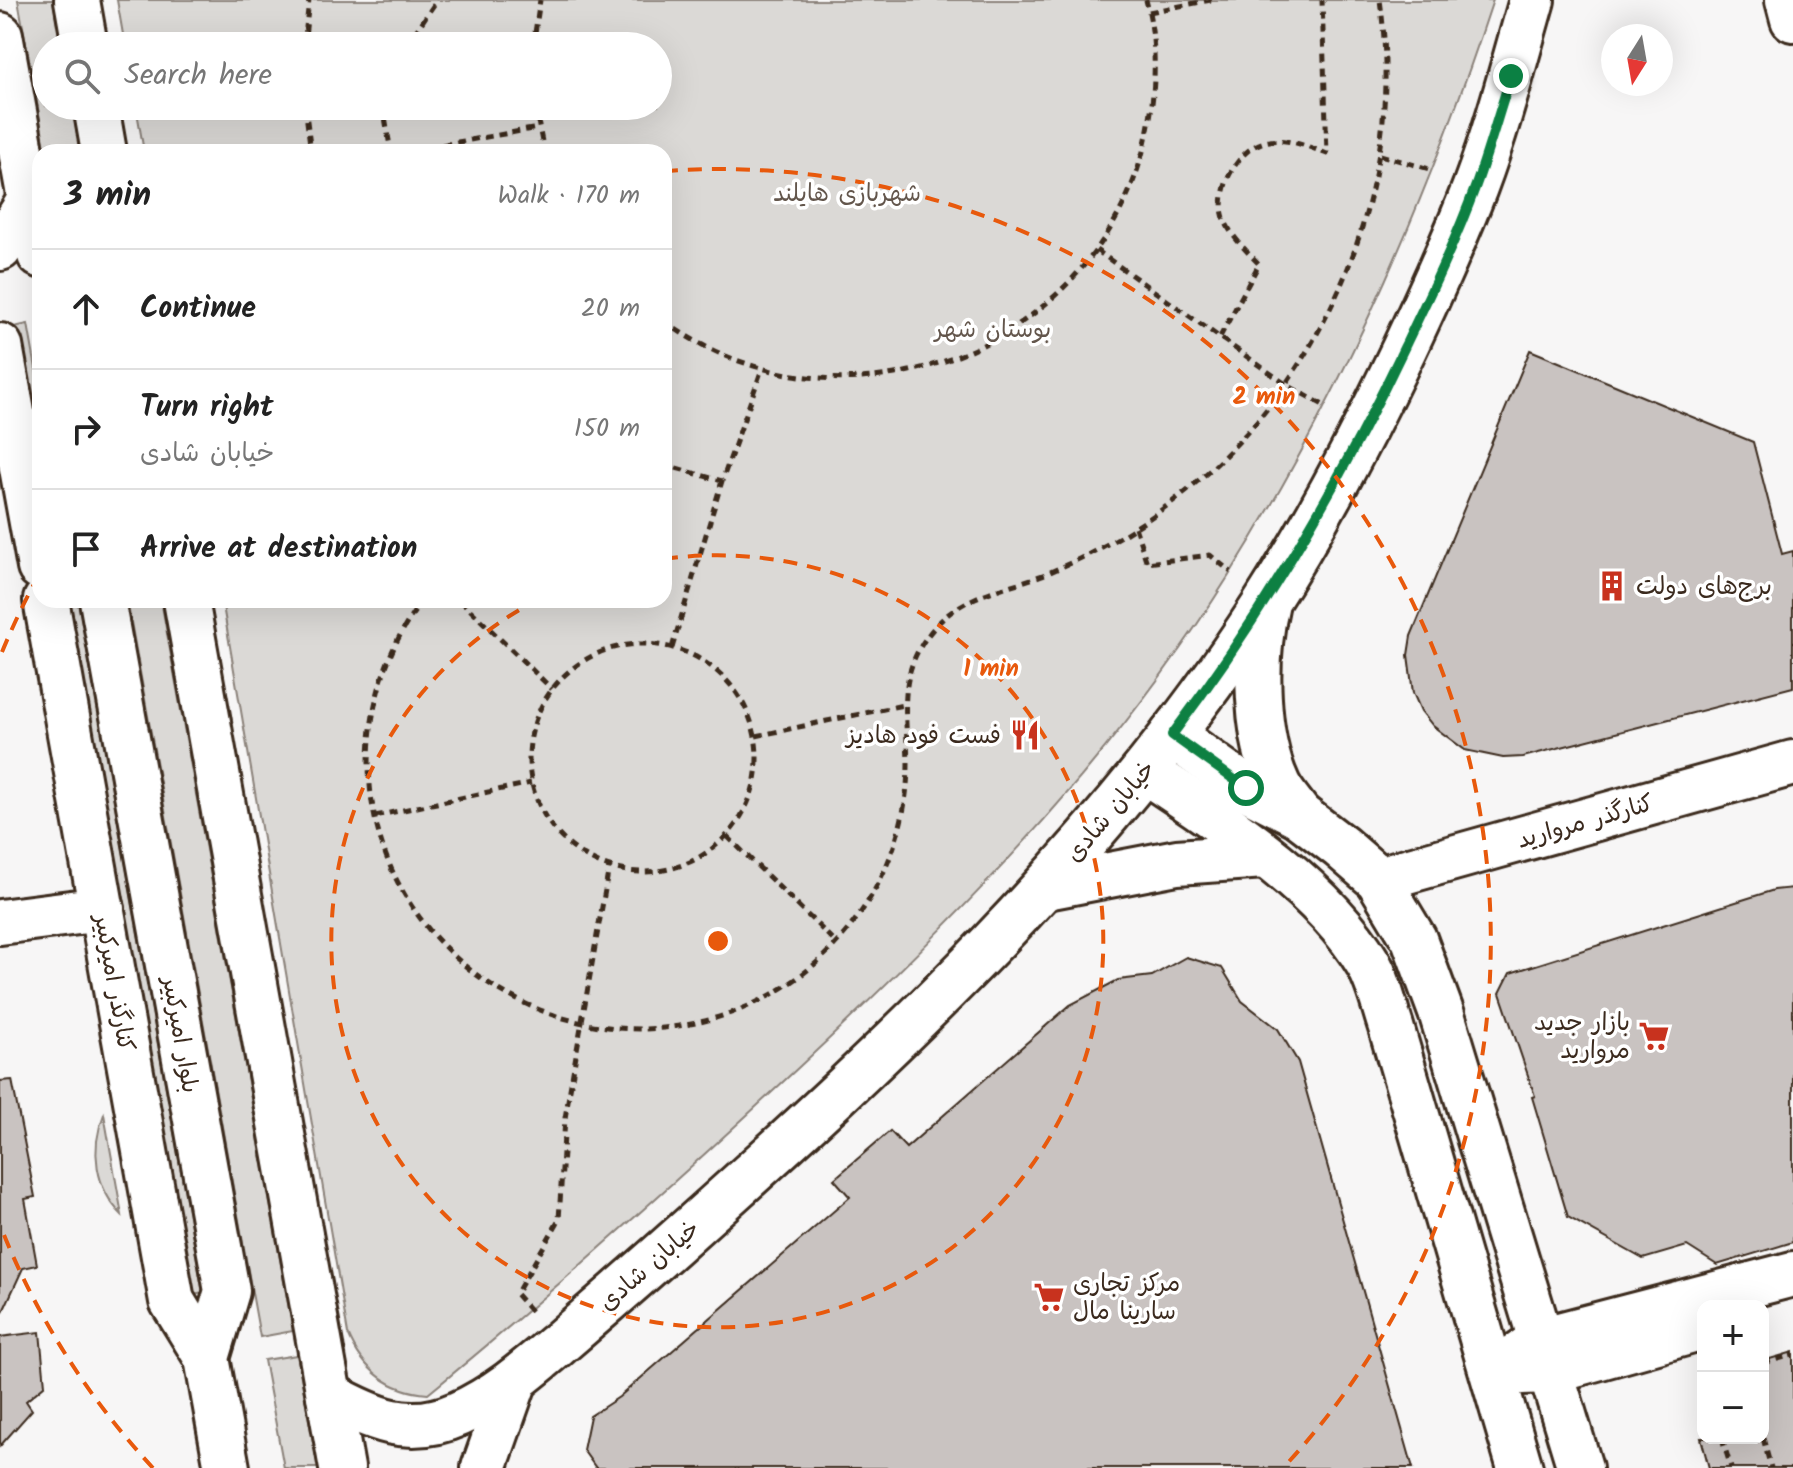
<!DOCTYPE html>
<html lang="en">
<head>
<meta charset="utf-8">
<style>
  :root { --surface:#fff; --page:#f6f6f6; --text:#222; --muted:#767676; --line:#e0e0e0 }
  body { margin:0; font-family:Kalam,"Playpen Sans Arabic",sans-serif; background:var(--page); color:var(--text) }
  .controls { position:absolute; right:24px; bottom:24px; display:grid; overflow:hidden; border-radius:16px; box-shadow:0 8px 32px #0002 }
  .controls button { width:72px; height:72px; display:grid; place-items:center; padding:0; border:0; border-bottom:2px solid var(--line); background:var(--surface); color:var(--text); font:40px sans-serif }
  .compass { position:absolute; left:1601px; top:24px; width:72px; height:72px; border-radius:50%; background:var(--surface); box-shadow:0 8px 32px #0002; rotate:191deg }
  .stop { position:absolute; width:24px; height:24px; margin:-18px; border:6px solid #0b8043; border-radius:50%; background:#fff }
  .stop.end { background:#0b8043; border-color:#fff; box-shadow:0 2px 8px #0008 }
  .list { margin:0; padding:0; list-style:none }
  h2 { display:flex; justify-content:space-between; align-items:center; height:104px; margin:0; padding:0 32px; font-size:34px }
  h2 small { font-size:26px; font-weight:400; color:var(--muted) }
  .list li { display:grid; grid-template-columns:52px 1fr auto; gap:24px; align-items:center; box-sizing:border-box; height:120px; padding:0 32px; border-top:2px solid var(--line) }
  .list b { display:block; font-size:30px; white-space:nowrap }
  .list p { margin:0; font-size:26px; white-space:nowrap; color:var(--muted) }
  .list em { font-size:26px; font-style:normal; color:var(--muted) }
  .icon { flex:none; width:44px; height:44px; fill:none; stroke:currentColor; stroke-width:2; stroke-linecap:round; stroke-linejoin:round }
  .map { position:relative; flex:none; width:1793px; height:1468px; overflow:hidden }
  .search { position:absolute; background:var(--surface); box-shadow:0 8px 32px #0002; left:32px; top:32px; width:640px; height:88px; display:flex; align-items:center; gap:20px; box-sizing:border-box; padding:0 28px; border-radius:44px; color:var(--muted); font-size:30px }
  .panel { position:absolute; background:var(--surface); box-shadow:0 8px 32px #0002; left:32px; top:144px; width:640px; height:464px; border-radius:24px }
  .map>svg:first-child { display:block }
</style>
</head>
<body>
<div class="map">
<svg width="1793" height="1468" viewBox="0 0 1793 1468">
  <rect width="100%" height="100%" fill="#f7f6f6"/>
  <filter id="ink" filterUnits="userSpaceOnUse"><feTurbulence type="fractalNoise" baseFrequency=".0125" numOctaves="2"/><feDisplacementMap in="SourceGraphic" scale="16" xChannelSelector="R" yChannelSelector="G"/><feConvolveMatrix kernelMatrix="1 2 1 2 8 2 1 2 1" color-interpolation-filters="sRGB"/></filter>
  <g filter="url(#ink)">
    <g fill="#dbd9d6" stroke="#8b827a" stroke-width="2">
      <path d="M18 0H53L61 46H46V106H72L80 152H46Z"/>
      <path d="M117 0H1493C1427 201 1341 397 1228 577 1108 768 949 928 785 1080 669 1188 551 1294 428 1394 389 1391 363 1370 348 1334L222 600H664V152H144L136 106H658V46H125Z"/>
      <path d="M28 324 40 391V473L14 327Z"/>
      <path d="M63 600H78L203 1293 189 1296Z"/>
      <path d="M127 600H161L293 1331 260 1337Z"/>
      <path d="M104 1114 122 1215C95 1188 90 1149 104 1114Z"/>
      <path d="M297 1355 318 1468H284L264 1360Z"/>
    </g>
    <g fill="#c9c3c1" stroke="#3b2a1e" stroke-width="2">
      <path d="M1530 350 1753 442 1782 554 1793 551V687L1523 757 1503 758 1465 750 1433 726 1421 711 1413 693 1408 655 1411 636Z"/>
      <path d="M1793 888V1242L1717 1265 1687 1246 1643 1259 1568 1217 1532 1097 1535 1096 1500 993 1510 973 1774 890Z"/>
      <path d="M1186 957 1222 968 1242 1001 1278 1029 1298 1062 1413 1468H596L583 1450 590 1416 619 1397 850 1197 834 1179 890 1131 906 1148 1070 1005 1118 980 1152 976Z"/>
      <path d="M12 1080 35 1197 25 1199 37 1265 23 1268 0 1318V1081Z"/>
      <path d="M40 1332 45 1385 26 1401 32 1410 0 1446V1337Z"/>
      <path d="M1793 1352V1468H1709L1701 1438H1763V1361Z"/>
    </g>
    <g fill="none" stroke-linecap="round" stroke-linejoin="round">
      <g stroke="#3b2a1e" stroke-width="50">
        <g id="minor">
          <path d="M1788 0 1793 19"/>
          <path d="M0 346 40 567"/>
          <path d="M46 600 172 1301 207 1358"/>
          <path d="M1266 607C1254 658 1255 737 1278 785 1283 795 1292 805 1299 815"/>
          <path d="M1172 735 1246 788 1299 815 1341 847 1378 879 1414 939 1442 1015 1580 1468"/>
          <path d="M1145 771C1220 821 1322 885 1368 963 1379 982 1384 1006 1391 1027L1520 1468"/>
          <path d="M1378 879 1793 763"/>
          <path d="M1047 887 1177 862 1265 856"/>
          <path d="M0 922 102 909"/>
          <path d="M1517 1356 1540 1340 1793 1274"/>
          <path d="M1522 1372 1550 1371 1703 1328"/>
          <path d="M329 1395C373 1419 409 1436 458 1414 497 1397 530 1368 562 1341 599 1309 636 1277 673 1244 890 1051 1104 852 1263 607 1316 525 1362 437 1404 349 1429 296 1454 242 1475 187 1498 126 1514 63 1532 0"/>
          <path d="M484 1468 515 1380"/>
        </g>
      </g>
      <g stroke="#3b2a1e" stroke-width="50">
        <g id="major">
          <path d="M77 0 85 46"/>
          <path d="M0 35 40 255"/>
          <path d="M96 106 104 152"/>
          <path d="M0 248 30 200"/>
          <path d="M102 600 227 1291 207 1358 227 1468"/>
          <path d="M186 600 342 1468"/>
        </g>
      </g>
      <g stroke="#3b2a1e" stroke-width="5" stroke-dasharray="8 6" stroke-linecap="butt">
        <path d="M1149 12 1211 0"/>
        <path d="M304 46 309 0"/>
        <path d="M406 46 437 0"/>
        <path d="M533 46 540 0"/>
        <path d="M305 106 311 152"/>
        <path d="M383 106 391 152"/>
        <path d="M535 106 544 152"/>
        <path d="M401 152 538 128"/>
        <path d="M1380 155 1433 170"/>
        <path d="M1096 250 1287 385 1325 406"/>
        <path d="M664 321C840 450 1099 351 1146 139 1156 93 1158 45 1146 0"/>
        <path d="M1220 337 1259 264C1246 250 1227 233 1223 214 1220 202 1225 182 1231 172 1256 128 1288 138 1327 154L1322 0"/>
        <path d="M664 446 669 466 722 481"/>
        <path d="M1135 527 1147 563 1210 555 1231 572"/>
        <path d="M423 600C392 639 374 690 370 739 353 946 567 1089 753 1004 845 962 908 865 908 763 907 717 897 679 926 638 958 593 1001 591 1048 573 1066 565 1085 557 1102 547 1298 442 1411 220 1380 0"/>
        <path d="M460 600 552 689"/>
        <circle cx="643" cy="758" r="114"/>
        <path d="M672 648 722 481 762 369"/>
        <path d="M756 736 903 705"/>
        <path d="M375 816 531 783"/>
        <path d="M727 836 837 944"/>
        <path d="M531 1311 516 1294 559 1220 565 1118 609 867"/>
        <path d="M1763 1363 1793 1355"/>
        <path d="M1722 1438 1731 1468"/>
        <path d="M1763 1438 1771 1468"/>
      </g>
      <use href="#minor" stroke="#fff" stroke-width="44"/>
      <use href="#major" stroke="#fff" stroke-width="44"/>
    </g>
  </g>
  <g fill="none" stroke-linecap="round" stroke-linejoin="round" filter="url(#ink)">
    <path stroke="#0b8043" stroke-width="10" d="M1246 788 1172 735C1264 613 1340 483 1405 346 1430 294 1456 240 1476 185 1489 149 1499 112 1511 76"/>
  </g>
  <g fill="none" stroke="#e8590c" stroke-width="4" stroke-dasharray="14 10">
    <path d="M664 559A386 386 0 1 1 537 600"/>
    <path d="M153 1468A772 772 0 0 1 2 1230M2 652A772 772 0 0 1 40 573M664 171A772 772 0 0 1 1283 1468"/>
  </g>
  <defs>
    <g id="building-bare" transform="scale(2.4)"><path d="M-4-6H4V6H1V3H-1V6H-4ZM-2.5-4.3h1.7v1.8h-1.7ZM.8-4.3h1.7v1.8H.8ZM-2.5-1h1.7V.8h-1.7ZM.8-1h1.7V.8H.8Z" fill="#c8321e" stroke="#fff" stroke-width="2.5" paint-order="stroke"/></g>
    <g id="restaurant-bare" transform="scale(2.4)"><path d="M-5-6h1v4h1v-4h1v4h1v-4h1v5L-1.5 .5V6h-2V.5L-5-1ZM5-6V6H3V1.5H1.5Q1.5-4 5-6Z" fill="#c8321e" stroke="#fff" stroke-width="2.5" paint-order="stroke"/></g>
    <g id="supermarket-bare" transform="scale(2.4)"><path d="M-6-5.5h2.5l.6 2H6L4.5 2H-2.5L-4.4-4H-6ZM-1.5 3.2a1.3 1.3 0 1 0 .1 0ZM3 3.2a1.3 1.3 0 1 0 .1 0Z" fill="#c8321e" stroke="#fff" stroke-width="2.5" paint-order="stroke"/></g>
  </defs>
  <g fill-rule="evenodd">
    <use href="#building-bare" x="1612" y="586"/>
    <use href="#restaurant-bare" x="1025" y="735"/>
    <use href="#supermarket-bare" x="1654" y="1036"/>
    <use href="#supermarket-bare" x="1049" y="1297"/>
  </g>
  <g text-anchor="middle" stroke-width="7" stroke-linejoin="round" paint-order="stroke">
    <g font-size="24" fill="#63564c" stroke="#fff">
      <text x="847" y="201">شهربازی هایلند</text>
      <text x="993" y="337">بوستان شهر</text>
    </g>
    <g font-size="24" fill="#3b2a1e" stroke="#fff" text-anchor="start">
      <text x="1636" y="594">برج‌های دولت</text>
      <text x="1001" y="743" text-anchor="end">فست فود هادیز</text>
      <text x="1630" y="1030" text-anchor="end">بازار جدید<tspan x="1630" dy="28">مروارید</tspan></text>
      <text x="1073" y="1291">مرکز تجاری<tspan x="1073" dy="28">سارینا مال</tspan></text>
    </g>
    <g font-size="24" fill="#3b2a1e" stroke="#fff">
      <text transform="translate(1110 811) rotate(-50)" y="8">خیابان شادی</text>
      <text transform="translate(1585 821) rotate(-16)" y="8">کنارگذر مروارید</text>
      <text transform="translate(115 983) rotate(80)" y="8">کنارگذر امیرکبیر</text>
      <text transform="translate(181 1035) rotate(80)" y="8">بلوار امیرکبیر</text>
      <text transform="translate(649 1265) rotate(-41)" y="8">خیابان شادی</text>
    </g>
  </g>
  <circle cx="718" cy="941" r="12" fill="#e8590c" stroke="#fff" stroke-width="4"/>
  <g font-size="24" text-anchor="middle" font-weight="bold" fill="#e8590c" stroke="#fff" stroke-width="7" stroke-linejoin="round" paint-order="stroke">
    <text x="1264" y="404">2 min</text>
    <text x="991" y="676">1 min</text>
  </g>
</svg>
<div class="controls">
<button>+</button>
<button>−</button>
</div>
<svg class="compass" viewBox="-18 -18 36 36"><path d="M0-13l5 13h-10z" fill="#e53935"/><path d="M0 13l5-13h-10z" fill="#767676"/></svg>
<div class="stop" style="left:1246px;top:788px"></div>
<div class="stop end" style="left:1511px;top:76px"></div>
<div class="search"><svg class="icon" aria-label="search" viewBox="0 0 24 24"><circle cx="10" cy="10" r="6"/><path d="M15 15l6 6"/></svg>Search here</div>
<section class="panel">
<h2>3 min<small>Walk · 170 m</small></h2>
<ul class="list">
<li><svg class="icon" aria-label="ahead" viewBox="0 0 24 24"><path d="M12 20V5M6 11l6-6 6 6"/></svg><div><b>Continue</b></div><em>20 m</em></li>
<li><svg class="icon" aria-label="right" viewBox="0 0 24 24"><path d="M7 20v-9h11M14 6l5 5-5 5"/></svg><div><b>Turn right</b><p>خیابان شادی</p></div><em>150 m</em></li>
<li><svg class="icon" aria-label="arrive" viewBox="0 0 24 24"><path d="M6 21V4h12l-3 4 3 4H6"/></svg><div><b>Arrive at destination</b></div></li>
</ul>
</section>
</div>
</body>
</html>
